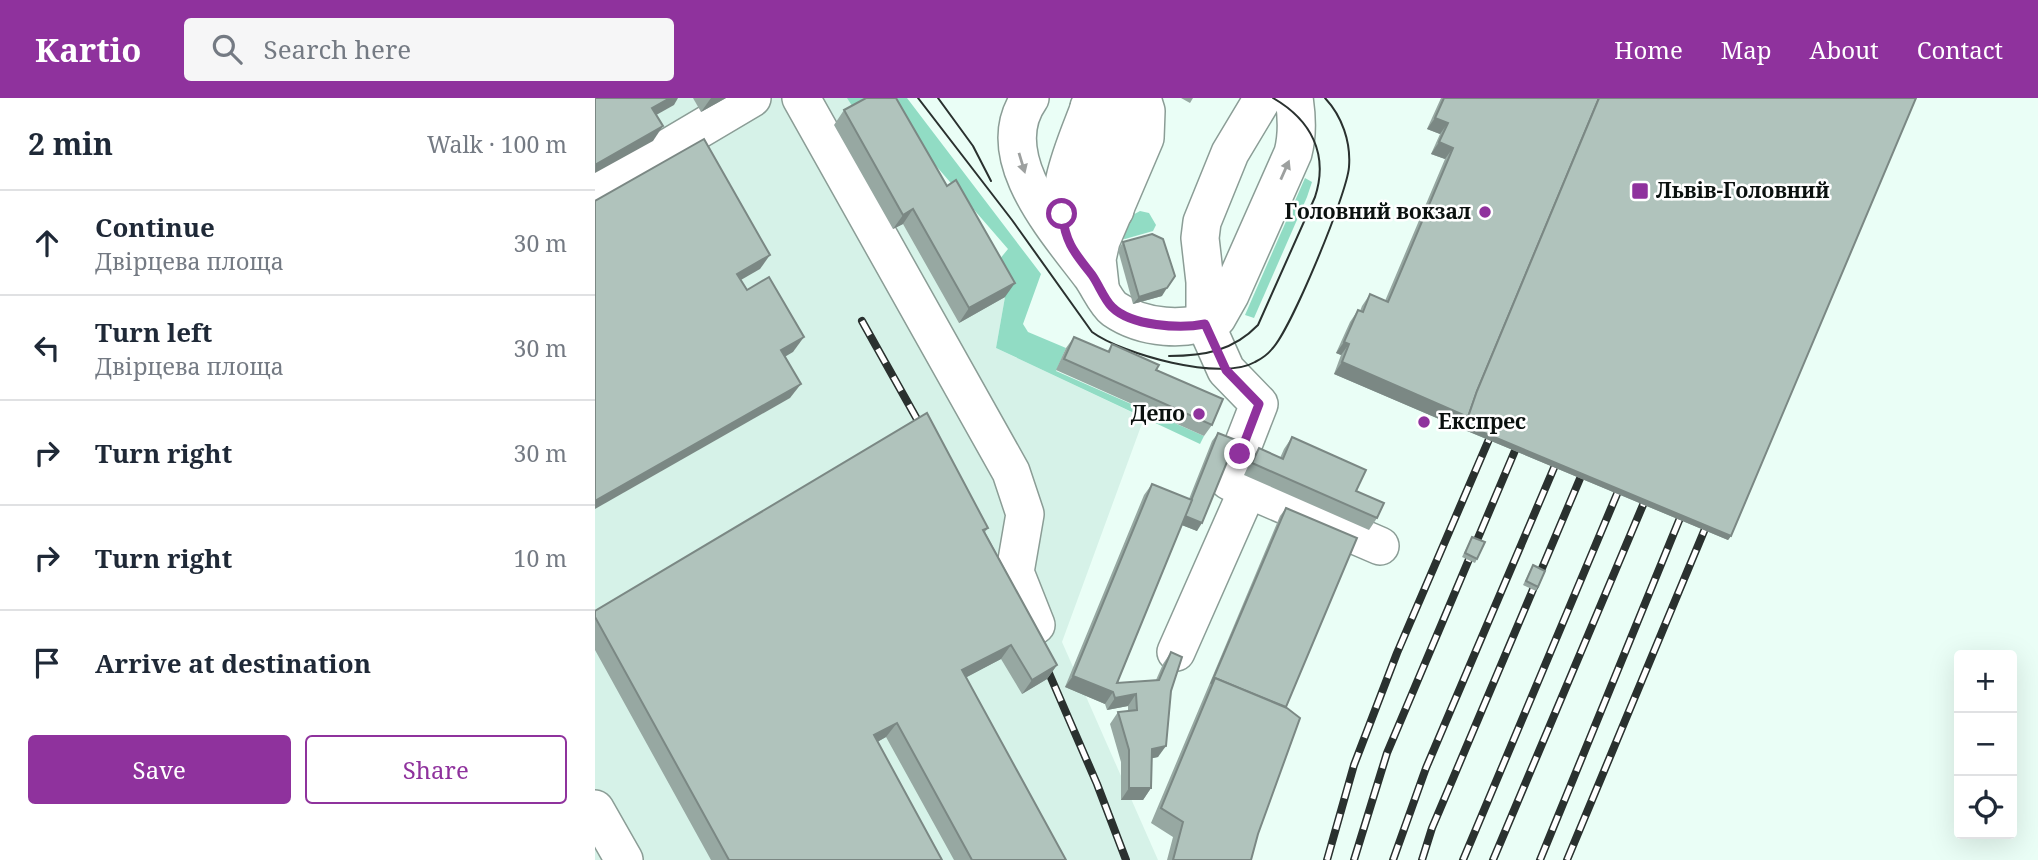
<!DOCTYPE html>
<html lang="en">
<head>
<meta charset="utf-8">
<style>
  :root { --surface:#fff; --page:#f6f6f7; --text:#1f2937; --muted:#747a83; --line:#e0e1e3; --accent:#8f329d }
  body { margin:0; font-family:"Noto Serif",serif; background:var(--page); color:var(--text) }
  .controls { position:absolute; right:21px; bottom:21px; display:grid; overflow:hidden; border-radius:7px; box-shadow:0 7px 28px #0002 }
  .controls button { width:63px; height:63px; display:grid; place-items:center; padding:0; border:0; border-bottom:2px solid var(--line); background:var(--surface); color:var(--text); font:35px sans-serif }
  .stop { position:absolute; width:21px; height:21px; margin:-16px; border:5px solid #8f329d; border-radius:50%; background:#fff }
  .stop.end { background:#8f329d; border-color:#fff; box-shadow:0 2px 7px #0008 }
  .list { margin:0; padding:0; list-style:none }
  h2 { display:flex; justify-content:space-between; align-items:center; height:91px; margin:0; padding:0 28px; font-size:30px }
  h2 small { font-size:23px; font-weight:400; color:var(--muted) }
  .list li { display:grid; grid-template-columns:46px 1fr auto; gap:21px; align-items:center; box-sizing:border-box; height:105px; padding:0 28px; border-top:2px solid var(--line) }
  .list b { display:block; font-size:26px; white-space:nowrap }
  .list p { margin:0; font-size:23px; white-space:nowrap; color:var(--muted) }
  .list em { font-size:23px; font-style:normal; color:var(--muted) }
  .actions { display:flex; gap:14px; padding:21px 28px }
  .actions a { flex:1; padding:16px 0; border:2px solid var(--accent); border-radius:7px; text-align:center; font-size:24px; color:var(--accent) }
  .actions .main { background:var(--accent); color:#fff }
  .icon { flex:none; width:38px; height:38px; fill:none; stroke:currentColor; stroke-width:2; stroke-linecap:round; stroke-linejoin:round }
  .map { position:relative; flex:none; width:1443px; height:762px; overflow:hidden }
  header { display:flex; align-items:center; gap:42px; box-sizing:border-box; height:98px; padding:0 35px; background:var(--accent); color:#fff }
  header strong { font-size:33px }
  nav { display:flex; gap:38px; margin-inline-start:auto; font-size:24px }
  .search { width:490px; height:63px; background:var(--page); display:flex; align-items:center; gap:18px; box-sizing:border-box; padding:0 24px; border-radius:7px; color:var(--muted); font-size:26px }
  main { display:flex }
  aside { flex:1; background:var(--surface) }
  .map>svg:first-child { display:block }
</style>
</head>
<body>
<header>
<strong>Kartio</strong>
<div class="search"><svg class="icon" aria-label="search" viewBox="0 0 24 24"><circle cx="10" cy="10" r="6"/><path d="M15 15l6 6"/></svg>Search here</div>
<nav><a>Home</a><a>Map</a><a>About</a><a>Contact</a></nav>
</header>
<main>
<aside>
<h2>2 min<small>Walk · 100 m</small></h2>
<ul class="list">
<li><svg class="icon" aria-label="ahead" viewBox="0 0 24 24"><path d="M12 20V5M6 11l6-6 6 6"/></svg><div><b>Continue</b><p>Двірцева площа</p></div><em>30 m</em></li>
<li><svg class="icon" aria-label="left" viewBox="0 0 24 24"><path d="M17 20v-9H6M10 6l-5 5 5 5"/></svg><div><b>Turn left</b><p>Двірцева площа</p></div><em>30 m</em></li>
<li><svg class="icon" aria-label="right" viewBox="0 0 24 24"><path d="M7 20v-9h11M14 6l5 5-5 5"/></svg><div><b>Turn right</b></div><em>30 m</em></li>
<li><svg class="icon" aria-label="right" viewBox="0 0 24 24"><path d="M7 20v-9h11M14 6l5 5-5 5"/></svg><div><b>Turn right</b></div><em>10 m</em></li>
<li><svg class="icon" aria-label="arrive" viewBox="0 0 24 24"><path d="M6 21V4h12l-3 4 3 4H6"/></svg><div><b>Arrive at destination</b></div></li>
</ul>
<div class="actions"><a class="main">Save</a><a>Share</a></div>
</aside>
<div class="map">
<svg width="1443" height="762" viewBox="0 0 1443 762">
  <rect width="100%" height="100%" fill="#eafef6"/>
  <path fill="#d6f2e8" d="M0 0H283L410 199 401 250 549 320 467 544 563 762H0Z"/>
  <g fill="#91dcc4">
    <path d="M252 0H312L446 176 428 226 433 234 471 250 461 273 609 338 605 346 401 250 410 199 395 173 413 151 284 2 261 14Z"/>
    <path d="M710 80 717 84 712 99 659 220 650 217Z"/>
    <path d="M545 113 554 115 561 127 558 133 530 141 525 140 534 119Z"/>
  </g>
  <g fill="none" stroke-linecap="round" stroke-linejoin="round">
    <g stroke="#8b9d96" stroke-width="40">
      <g id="minor">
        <path d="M206 0 416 374 430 416 420 474 441 527"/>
        <path d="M435 0C394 57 461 131 495 176 503 186 510 204 519 211 548 231 591 234 622 220L635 197 698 55C703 36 702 19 699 0"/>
        <path d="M519 0 532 48 535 70"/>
        <path d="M668 0 635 55 607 124 605 140 610 184V225L631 272 664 306 634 383 785 448"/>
        <path d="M494 9 516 85 520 112"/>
        <path d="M479 52 500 127 501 156"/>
        <path d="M0 93 157 0"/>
        <path d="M471 140C457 90 481 47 498 0"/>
        <path d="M505 188 502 161 506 143 550 40 551 13 547 0"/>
        <path d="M581 554 653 391"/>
        <path d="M0 711 29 762"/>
      </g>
    </g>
    <use href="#minor" stroke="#fff" stroke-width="37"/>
    <g stroke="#2a312f" stroke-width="2">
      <path d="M323 0 417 122 497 234C527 256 626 284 660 264 666 261 673 256 677 251 696 231 752 96 754 69 756 44 747 18 730 0"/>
      <path d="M343 0 378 48 396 83"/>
      <path d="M574 258C609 258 638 253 663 227L720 99C734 56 716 22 678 0"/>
    </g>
    <g stroke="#2a312f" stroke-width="8">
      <g id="rail">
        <path d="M267 223 332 339"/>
        <path d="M447 559 502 686 531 762"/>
        <path d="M732 762 759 667 802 555 901 325"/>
        <path d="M759 762 792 655 927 336"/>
        <path d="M798 762 831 670 967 351"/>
        <path d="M827 762 837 730 992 364"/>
        <path d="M868 762 1030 377"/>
        <path d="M898 762 1056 388"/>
        <path d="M945 762 1092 403"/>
        <path d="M972 762 1117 414"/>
      </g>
    </g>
    <use href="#rail" stroke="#fff" stroke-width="5" stroke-dasharray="16" stroke-linecap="butt"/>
  </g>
  <g fill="#97a8a2">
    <path d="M98 0H131L106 14Z"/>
    <path d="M586 0H598L595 5Z"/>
    <path d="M846 0H1321L1136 438 1133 442 865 330 739 276 746 257 741 255 755 224 763 212 765 213 767 208 775 196 790 203 850 61 836 56 845 36 832 31Z"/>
    <path d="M249 12 410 199 364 225 308 126 298 131 239 27Z"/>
    <path d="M528 144 567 198 538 206 523 152Z"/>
    <path d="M479 239 512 254 517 246 561 272 617 327 609 338 461 272 471 250Z"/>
    <path d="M623 335 602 433 587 427 522 585 561 582 568 566 576 554V593L563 659 557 660 556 690 548 702H526V664L515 626 523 614 533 613V608L512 612 510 606 470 589 549 397 557 386 594 401 617 343Z"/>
    <path d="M697 339 761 393 782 420 774 432 649 377 656 362 664 350 685 360 689 351Z"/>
    <path d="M691 410V609L656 762H572L578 739 556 725 685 418Z"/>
    <path d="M393 430 390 434 462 567 452 581 427 596 406 561 371 579 471 762H359L291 639 282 644 347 762H116L0 552V513Z"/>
    <path d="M877 439 882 461 880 465 867 459Z"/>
    <path d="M938 467 943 489 941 493 928 487Z"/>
  </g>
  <g fill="#7b8884">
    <path d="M75 0H83L79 7 47 25 57 10Z"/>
    <path d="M116 0H131L106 14Z"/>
    <path d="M840 20 853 25 845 36 832 31Z"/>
    <path d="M68 28 58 43 0 75V67Z"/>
    <path d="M844 44 858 50 850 61 836 56Z"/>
    <path d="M318 111 308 126 298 131 308 117Z"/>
    <path d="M175 157 165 171 132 190 142 176Z"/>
    <path d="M420 185 410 199 364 225 374 210Z"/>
    <path d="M572 190 567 198 538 206 544 199Z"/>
    <path d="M209 239 198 254 176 267 186 252Z"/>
    <path d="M749 244 754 246 746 257 741 255Z"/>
    <path d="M747 264 873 319 1136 438 1133 442 865 330 739 276Z"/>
    <path d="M206 286 195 300 0 411V403Z"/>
    <path d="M590 418 607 425 602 433 584 426Z"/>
    <path d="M416 547 406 561 357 587 367 572Z"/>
    <path d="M462 567 452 581 427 596 437 582Z"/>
    <path d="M478 578 518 594 510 606 470 589Z"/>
    <path d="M541 596 533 608 512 612 520 600Z"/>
    <path d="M302 625 291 639 268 652 279 637Z"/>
    <path d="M571 648 563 659 549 662 557 651Z"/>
    <path d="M534 690H556L548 702H526Z"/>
  </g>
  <g fill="#b0c3bc" stroke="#7b8884" stroke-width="2">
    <path d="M0 0H75L57 10 68 28 0 67Z"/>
    <path d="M271 0H301L352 88 361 82 420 185 374 210 318 111 308 117 249 12Z"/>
    <path d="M849 0H1004L882 293 873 319 747 264 754 246 749 244 763 212 768 214 775 196 793 204 858 50 844 44 853 25 840 20Z"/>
    <path d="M1004 0H1321L1136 438 868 326 873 319 882 293Z"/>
    <path d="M109 41 175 157 142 176 152 192 174 179 209 239 186 252 206 286 0 403V103Z"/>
    <path d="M557 136 568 141 580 178 572 190 544 199 528 144Z"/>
    <path d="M479 239 514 254 517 246 564 267 561 272 628 301 617 327 469 261Z"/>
    <path d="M332 315 393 430 388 432 462 567 437 582 416 547 367 572 471 762H377L302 625 279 637 347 762H134L0 519V513Z"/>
    <path d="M623 335 641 342 607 425 590 418Z"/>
    <path d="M697 339 771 372 761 393 789 405 782 420 657 365 664 350 688 361Z"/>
    <path d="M557 386 597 402 522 585 564 582 576 554 587 559 576 593 571 648 557 651 556 690H534V652L523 614 542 612 541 596 520 600 518 594 478 578Z"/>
    <path d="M691 410 762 440 691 609 620 580 616 586Z"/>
    <path d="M877 439 890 444 882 461 870 455Z"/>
    <path d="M938 467 950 473 943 489 931 483Z"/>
    <path d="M620 580 692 610 705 620 663 736 656 762H578L588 724 566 710Z"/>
  </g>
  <defs><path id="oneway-solid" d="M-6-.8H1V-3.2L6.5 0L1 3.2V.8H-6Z" transform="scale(1.75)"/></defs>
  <g fill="#9da09f">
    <use href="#oneway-solid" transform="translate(427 65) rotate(73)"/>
    <use href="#oneway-solid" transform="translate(690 72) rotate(-66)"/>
  </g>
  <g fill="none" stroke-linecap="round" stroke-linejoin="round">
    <path stroke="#8f329d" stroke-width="9" d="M467 116C471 146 479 154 497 177 504 187 509 201 517 209 536 228 585 231 610 226L631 272 664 306 645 356"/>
  </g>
  <g fill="#8f329d" stroke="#fff" stroke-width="2.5">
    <rect x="1036" y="84" width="18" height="18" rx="3.5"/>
    <circle cx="890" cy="114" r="7"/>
    <circle cx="604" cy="316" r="7"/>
    <circle cx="829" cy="324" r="7"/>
  </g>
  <g text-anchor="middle" stroke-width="5" stroke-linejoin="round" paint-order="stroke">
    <g font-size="21" font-weight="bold" fill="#0b110f" stroke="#fff" text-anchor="start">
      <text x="1061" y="100">Львів-Головний</text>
      <text x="876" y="121" text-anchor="end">Головний вокзал</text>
      <text x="590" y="323" text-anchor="end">Депо</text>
      <text x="843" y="331">Експрес</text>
    </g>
  </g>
</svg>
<div class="controls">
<button>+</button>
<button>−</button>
<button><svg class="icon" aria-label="locate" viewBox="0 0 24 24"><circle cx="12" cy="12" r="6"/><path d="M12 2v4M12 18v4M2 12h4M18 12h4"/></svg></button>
</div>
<div class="stop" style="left:467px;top:116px"></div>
<div class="stop end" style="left:645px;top:356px"></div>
</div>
</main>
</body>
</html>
